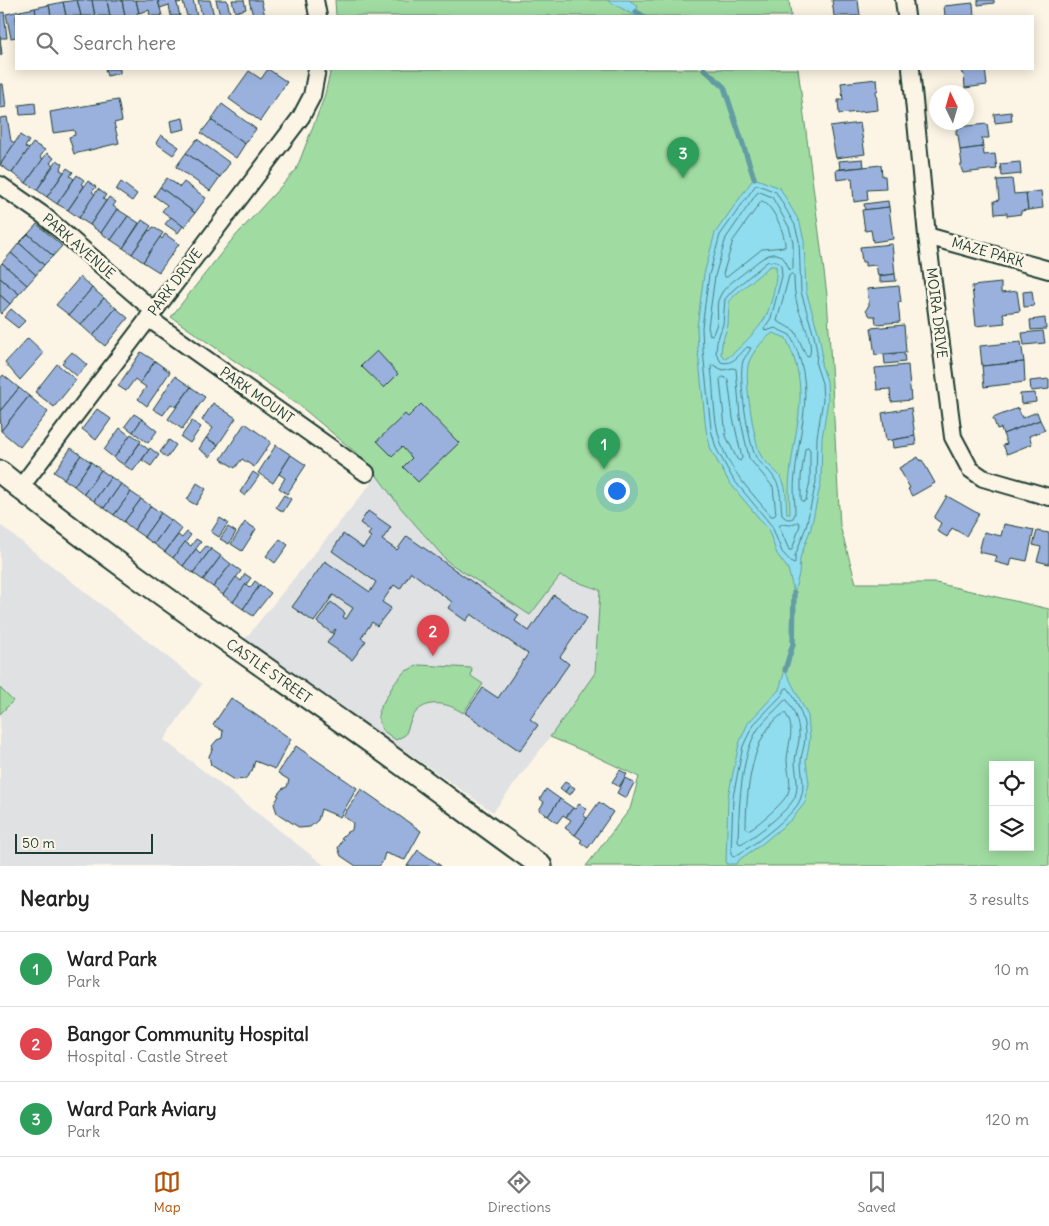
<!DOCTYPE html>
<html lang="en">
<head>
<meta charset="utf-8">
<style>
  :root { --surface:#fff; --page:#f6f6f6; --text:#222; --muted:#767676; --line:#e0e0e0; --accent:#b45309 }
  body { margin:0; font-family:Delius,sans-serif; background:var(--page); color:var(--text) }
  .controls { position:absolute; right:15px; bottom:15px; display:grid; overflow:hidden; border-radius:0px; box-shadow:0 2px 12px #0003 }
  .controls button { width:45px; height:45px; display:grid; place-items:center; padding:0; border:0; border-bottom:1px solid var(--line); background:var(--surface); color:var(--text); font:25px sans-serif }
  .compass { position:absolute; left:929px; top:85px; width:45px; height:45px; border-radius:50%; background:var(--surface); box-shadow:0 2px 12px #0003; rotate:355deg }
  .scale { position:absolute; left:15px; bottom:12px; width:138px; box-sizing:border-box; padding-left:5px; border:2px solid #1f3d34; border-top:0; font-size:14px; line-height:18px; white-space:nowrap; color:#1f3d34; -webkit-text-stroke:4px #fcf5e5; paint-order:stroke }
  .you { position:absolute; left:616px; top:490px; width:18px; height:18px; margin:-12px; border:4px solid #fff; border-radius:50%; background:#1a73e8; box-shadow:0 0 0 8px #1a73e833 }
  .badge { display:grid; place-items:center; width:32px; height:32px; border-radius:50%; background:var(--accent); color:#fff; font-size:16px; font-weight:700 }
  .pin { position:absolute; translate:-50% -41px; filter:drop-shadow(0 1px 2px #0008) }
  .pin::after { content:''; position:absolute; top:26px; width:18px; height:15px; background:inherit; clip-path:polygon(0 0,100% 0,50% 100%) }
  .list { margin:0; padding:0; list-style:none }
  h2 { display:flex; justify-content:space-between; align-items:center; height:65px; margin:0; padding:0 20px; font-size:21px }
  h2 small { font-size:16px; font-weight:400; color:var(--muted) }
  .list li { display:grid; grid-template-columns:32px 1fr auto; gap:15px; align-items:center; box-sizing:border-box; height:75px; padding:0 20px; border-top:1px solid var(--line) }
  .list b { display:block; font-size:19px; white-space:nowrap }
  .list p { margin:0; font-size:16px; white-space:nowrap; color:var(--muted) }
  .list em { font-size:16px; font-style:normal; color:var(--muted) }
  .icon { flex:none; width:28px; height:28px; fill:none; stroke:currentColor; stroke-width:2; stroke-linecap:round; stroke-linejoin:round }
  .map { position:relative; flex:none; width:1049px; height:866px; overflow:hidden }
  .search { position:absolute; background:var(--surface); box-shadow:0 2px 12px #0003; left:15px; right:15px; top:15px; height:55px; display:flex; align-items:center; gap:12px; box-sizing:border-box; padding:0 18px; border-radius:0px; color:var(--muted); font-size:19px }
  .sheet { height:290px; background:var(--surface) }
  nav { display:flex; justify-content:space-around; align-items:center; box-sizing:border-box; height:70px; border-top:1px solid var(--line); background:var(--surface); font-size:14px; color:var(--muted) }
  nav a { display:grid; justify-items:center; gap:2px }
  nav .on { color:var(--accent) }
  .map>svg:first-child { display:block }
</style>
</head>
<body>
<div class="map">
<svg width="1049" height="866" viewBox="0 0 1049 866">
  <rect width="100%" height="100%" fill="#fcf5e5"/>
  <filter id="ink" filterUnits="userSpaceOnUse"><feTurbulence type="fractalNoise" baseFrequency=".02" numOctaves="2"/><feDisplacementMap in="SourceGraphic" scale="10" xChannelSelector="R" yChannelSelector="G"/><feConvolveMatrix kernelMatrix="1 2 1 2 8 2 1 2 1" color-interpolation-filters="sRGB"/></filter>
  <g filter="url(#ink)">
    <g fill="#dfe1e3">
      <path d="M377 476 400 507 448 562 530 615 560 576 600 590 595 673 550 737 493 812 245 639Z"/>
      <path d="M0 525 202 684 164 740 325 866H0Z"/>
    </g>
    <g fill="#a0dca2" stroke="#608c6b" fill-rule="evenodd">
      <path d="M335 0H789L791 16H336Z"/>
      <path d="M331 69H798L827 295 840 526 856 583H936L1049 609V866H586L630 809 639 777 595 756 550 737 595 673 600 590 560 576 530 615 448 562 400 507 367 462 300 406 171 317 230 242 296 170 324 98ZM993 765H1030V847H993Z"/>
      <path d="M419 665 472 668 471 676 483 684 463 713C447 702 425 698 413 716 409 722 408 730 405 735L396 740 382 730 378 716 380 708 394 684 404 672Z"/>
      <path d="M0 688 13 701 0 714Z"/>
    </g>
    <g fill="#90ddef" stroke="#639da4" fill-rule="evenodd">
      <path d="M607 0H629L638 6 635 16Z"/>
      <path d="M754 178 780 188 800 223 804 241 806 291 819 335 822 352 821 364 827 381 828 400 822 438 821 482 811 528 800 558 799 574 794 593 788 569 777 554 768 529 729 482 711 450 706 430 698 351 697 327 704 274 715 233ZM770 266H776C778 277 771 306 766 316 762 326 734 355 725 359L721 354 722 343 728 325 729 302 736 294ZM773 333 786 338C812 393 795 420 790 475 788 488 790 501 790 514H787C786 505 787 493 784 484 780 471 765 465 760 454 754 439 743 376 749 362 753 352 763 339 773 333Z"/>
      <path d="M785 670 808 716 810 739 806 761 809 783 805 803 792 819 762 844 740 859 736 864H726L728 797 739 744 748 723 779 690Z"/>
    </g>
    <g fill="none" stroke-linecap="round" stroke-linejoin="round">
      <g stroke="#4c7d7f" stroke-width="1">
        <path d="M758 185 776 192 795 225 799 241 801 292 814 336 817 352 816 365 822 383 823 400 817 437 816 482 806 527 795 556V563L793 564 782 552 772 526 733 479 716 448 711 429 703 351 702 327 709 275 720 235 755 186Z"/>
        <path d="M760 192 772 197 789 227 793 242V269L789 270C780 239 760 260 745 272 737 279 725 285 720 296 715 304 719 314 717 323 716 327 714 331 713 334L710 335 708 327 715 276 726 238 757 193Z"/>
        <path d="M762 201C773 205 786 235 785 247L762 249 727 277H725L723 274 733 241Z"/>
        <path d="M776 261 781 265 782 276 771 318 764 329 766 331 775 328 790 335C817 387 800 422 795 475 793 488 795 501 795 514L793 518C789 520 784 519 782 514 780 496 782 486 769 471 765 467 759 462 756 457 748 443 738 376 743 361 745 356 749 353 751 348L747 347C740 354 732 366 721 362L716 353 717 342 723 324 725 299 733 290 767 262Z"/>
        <path d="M792 274 794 276C794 287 795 297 798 308 802 318 815 347 809 356L806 355 795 331 777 321 789 276Z"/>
        <path d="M713 365 723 370 733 368 736 369 740 417 749 458 773 487 776 514 774 516H771C752 493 728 469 720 440 713 418 714 390 711 367Z"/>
        <path d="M723 377 728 379 733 418 742 458 740 461 737 459 726 436 720 380Z"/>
        <path d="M808 447 810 450V481L806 500 803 502 801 499V477L805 449Z"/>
        <path d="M798 522 800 525 792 550H789L779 526 782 524 790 525Z"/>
        <path d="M788 688C798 702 806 721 805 738 805 746 801 754 801 761 801 775 806 786 800 800 795 815 748 850 733 857L731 854 733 797 743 746 753 725 783 694 785 689Z"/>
        <path d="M787 700C795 711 800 726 799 740 798 747 795 755 795 763 796 775 799 785 795 797 789 810 753 839 740 844L738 842C739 810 740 756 758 729 765 719 776 710 784 701Z"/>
        <path d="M785 713C797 728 787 745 787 762 788 773 792 783 788 793 784 803 757 826 748 830L746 828C746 795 751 730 785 713Z"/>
      </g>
      <g stroke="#639da4" stroke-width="5.5">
        <path d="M636 12 643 16"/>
        <path d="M704 69 724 87 754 178"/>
        <path d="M785 670 793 644 794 593"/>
      </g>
    </g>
    <g fill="#9ab1de" stroke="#1f3d34">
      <path d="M77 0H92L95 16H81Z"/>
      <path d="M77 0 81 16H66L63 2Z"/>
      <path d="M92 0H107L110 16H95Z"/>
      <path d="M107 0H122L125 16H110Z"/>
      <path d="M122 0H136L139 13H137V16H125Z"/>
      <path d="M136 0H158L162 16H150L149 10 139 13Z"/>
      <path d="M158 0H176L180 16H171L169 5 160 8Z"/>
      <path d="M176 0H193L197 16H187L183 2 177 3Z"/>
      <path d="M198 0H210L214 16H202Z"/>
      <path d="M216 0H227L230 13 220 16Z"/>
      <path d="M232 0H244L246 9 235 12Z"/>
      <path d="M249 0H261L265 16H253Z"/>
      <path d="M832 0H858L860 16H834Z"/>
      <path d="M978 0H994V3L978 5Z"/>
      <path d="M63 2 66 16H51L49 5Z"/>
      <path d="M973 3 974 16H945L944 6Z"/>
      <path d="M49 5 51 16H36L35 8Z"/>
      <path d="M35 8 36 16H21L20 11Z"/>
      <path d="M20 11 21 16H16V37L11 38 6 14Z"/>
      <path d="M4 12 7 38H0L2 54 0 55V13Z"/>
      <path d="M105 69H120V73L107 76Z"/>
      <path d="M268 69 287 82 260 121 229 99 249 71 261 79Z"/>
      <path d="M961 69H985L987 85 965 88 964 74H962Z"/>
      <path d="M877 79 878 90 876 91 878 110 839 114 838 100H843L841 83Z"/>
      <path d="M0 84H3L6 107 0 108Z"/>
      <path d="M118 100 122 121 114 123 119 143 74 154 69 137 75 135 74 130 53 133 50 112Z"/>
      <path d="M35 103 36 114 20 115 19 105Z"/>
      <path d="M222 104 256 129 245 144 211 120Z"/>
      <path d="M1011 112 1012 121 995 123 994 114Z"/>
      <path d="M7 117 11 141 15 143 0 165V118Z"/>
      <path d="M183 118 185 129 172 132 170 121Z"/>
      <path d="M211 120 245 144 236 158 201 133Z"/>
      <path d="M860 123 865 154 836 158 830 127Z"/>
      <path d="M987 124 989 138H982L983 147 960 150 958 135H956V130H958L957 127Z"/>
      <path d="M20 135 29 141 25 147 29 149 12 173 0 165Z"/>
      <path d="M161 135 179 147 173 155 156 143Z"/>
      <path d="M197 139 230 163 220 177 186 153Z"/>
      <path d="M33 143 45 150 40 157 43 159 26 183 12 173Z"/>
      <path d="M983 147 984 155 995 154 997 169 963 173 960 165H962L960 150Z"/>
      <path d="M47 153 54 158 50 163 53 165 37 190 26 183Z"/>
      <path d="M186 153 220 177 210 191 176 167Z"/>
      <path d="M863 159 864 167 840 169 839 161Z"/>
      <path d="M57 160 63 164 60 170 64 172 47 197 37 190Z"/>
      <path d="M1020 162 1021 174 1002 176 1000 164Z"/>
      <path d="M881 165 882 176H885L886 189 867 190 868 200 854 202 852 178 837 180 836 170Z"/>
      <path d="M67 168 73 172 70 176 74 179 57 204 47 197Z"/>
      <path d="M77 175 84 180 81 184 84 186 68 210 57 204Z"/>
      <path d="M167 178 180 187 184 182 206 198 195 213 160 187Z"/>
      <path d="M1012 179 1014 194 1026 193 1028 210 1021 211V214L1007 216V213L995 214 994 201 999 200 997 180Z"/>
      <path d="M88 181 96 187 92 192 95 194 79 218 68 210Z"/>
      <path d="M121 182 137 194 132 201 116 190Z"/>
      <path d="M160 187 195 213 184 227 162 211 167 205 154 196Z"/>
      <path d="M98 189 106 195 103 199 106 201 90 225 79 218Z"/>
      <path d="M1041 191 1043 208 1028 210 1026 193Z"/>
      <path d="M109 197 116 202 113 206 117 209 101 233 90 225Z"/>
      <path d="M888 201 889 207 865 210 864 204Z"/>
      <path d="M889 207 893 239 873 242 871 230 865 231 862 210Z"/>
      <path d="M117 209 128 216 111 240 101 233Z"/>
      <path d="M128 216 139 223 123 248 111 240Z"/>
      <path d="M171 217 183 226 178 233 165 224Z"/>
      <path d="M142 220 151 226 132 254 123 248Z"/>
      <path d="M37 224 62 246 53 256 28 234Z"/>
      <path d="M153 227 163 233 143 262 132 254 149 230 150 231Z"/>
      <path d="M28 234 53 256 44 265 19 243Z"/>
      <path d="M165 234 179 244 159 272 143 262 160 237 162 239Z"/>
      <path d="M19 243 44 265 36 275 11 253Z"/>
      <path d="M892 244 895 274 878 276 876 265 865 266V262H862L860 247Z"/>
      <path d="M11 253 36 275 27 285 2 263Z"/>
      <path d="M2 263 27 285 19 294 0 278V266Z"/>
      <path d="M895 274 896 281 880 282V276Z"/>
      <path d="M80 277 92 288 69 315 56 305Z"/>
      <path d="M0 278 19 294 10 304 0 295Z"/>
      <path d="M1001 283V293L1017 291 1020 311 1003 313 1005 323 976 326 972 286Z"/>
      <path d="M899 286 901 302H898L900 322 876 324 875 316H870L866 310 869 305 867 289Z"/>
      <path d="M92 288 104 298 81 325 69 315Z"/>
      <path d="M1032 291 1034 306 1024 307 1023 292Z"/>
      <path d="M0 295 10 304 1 314 0 313Z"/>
      <path d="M104 298 116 308 93 336 81 325Z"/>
      <path d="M116 308 128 318 105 346 93 336Z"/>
      <path d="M11 309 25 321 18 328 4 317Z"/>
      <path d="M1045 318 1046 329 1031 330 1030 320Z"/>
      <path d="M904 325 906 352 875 355 871 328Z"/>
      <path d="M1043 331 1045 343 1024 345 1022 333Z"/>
      <path d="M28 338 44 353 20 380 5 363Z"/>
      <path d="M1021 342 1024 362 982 366 980 346Z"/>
      <path d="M377 351 398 374 384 388 361 366Z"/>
      <path d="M72 352 87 365 77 376 62 363Z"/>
      <path d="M141 352 155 361 140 383 135 379 126 391 118 386Z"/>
      <path d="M904 353 905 362 885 364 884 355Z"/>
      <path d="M155 361 170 372 147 406 138 399 146 387 140 383Z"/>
      <path d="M1024 362 1025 382 984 387 982 366Z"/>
      <path d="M57 364 76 380 54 407 35 392Z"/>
      <path d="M908 365 911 400 891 402 890 389 877 390 875 368Z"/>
      <path d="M3 375 19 388 0 411V379Z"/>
      <path d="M175 376 191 387 176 407 171 404 163 415 153 409Z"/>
      <path d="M1049 379V389L1031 391 1030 381Z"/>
      <path d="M191 387 205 397 182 429 168 419Z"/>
      <path d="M19 388 29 396 1 431 0 411Z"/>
      <path d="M1035 393 1036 402 1021 404 1020 394Z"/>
      <path d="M29 396 48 412 20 447 1 431Z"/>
      <path d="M213 403 236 418 218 445 206 438 213 428 202 420Z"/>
      <path d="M421 404 459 443 418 482 403 467 412 458 402 447 392 456 377 441 405 414 408 417Z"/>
      <path d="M911 408 915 436 886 441 882 413Z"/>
      <path d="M1018 408 1022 418 1037 412 1040 420 1003 434 1001 428 997 429 993 418Z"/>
      <path d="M97 409 111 419 96 440 82 429Z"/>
      <path d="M134 414 142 419 133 432 125 426Z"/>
      <path d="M142 419 157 431 148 443 133 432Z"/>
      <path d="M1040 420 1045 430 1029 436 1032 444 1007 454 1003 445 1007 444 1003 434Z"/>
      <path d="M192 421 201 427 190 443 181 437Z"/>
      <path d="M245 423 271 442 254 467 242 459 235 468 221 459Z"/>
      <path d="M120 428 130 436 114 458 104 450Z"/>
      <path d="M131 434 141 441 124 465 114 458Z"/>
      <path d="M915 436 916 445 893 448 892 440Z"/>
      <path d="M206 438 218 445 210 457 199 449Z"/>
      <path d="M169 440 176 445 167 458 160 452Z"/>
      <path d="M140 443 149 450 133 471 124 465Z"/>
      <path d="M276 445 291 455 273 483 258 473Z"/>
      <path d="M71 448 81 455 64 479 54 472Z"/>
      <path d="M150 448 159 455 151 466 142 460Z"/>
      <path d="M81 455 91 462 74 486 64 479Z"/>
      <path d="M291 455 306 465 287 494 279 488 285 478 279 474Z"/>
      <path d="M918 457 920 461 922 460 935 483 912 496 908 489 910 488 899 468Z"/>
      <path d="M91 462 101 470 84 494 74 486Z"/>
      <path d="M101 470 111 477 94 501 84 494Z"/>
      <path d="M253 472 259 476 245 496 240 492Z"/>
      <path d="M111 477 121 484 104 508 94 501Z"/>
      <path d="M197 483 206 489 196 505 187 500Z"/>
      <path d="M121 484 131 492 114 515 104 508Z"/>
      <path d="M131 492 141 499 124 522 114 515Z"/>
      <path d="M284 495 291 499 283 512 276 507Z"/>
      <path d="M947 496 979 514 966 536 952 528 947 537 937 531 941 523 934 518Z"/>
      <path d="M141 499 151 506 134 530 124 522Z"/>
      <path d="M151 506 161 513 144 537 134 530Z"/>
      <path d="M368 511 391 527 382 540 397 550 407 536 519 615 515 621 529 631 554 595 587 618 560 657 569 664 530 719 538 725 520 751 465 713 483 688 498 698 528 654 471 614 466 621 448 608 452 602 411 572 400 589 394 585 382 602 391 608 377 626 372 622 361 638 366 641 352 660 327 643 336 630 335 629 332 633 317 622 331 602 345 613 343 617 346 619 353 608 333 595 314 622 292 607 325 561 370 592 376 582 332 551 343 534 363 548 371 537 368 535 371 531 360 523Z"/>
      <path d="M161 513 171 520 154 544 144 537Z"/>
      <path d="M220 518 228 523 219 537 211 532Z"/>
      <path d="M171 520 182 529 165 552 154 544Z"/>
      <path d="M245 522 256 529 242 551 231 544Z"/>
      <path d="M1004 524 1034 530 1027 561 1012 558 1010 566 995 562 997 556 979 552 984 532 1001 536Z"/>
      <path d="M228 527 236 532 229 544 220 539Z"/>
      <path d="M1037 531 1049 533V564L1037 561 1041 547 1033 545Z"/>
      <path d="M187 532 191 535 173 558 165 552 178 535 182 538Z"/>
      <path d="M196 539 201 542 183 566 173 558 185 542 191 546Z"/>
      <path d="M280 539 288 545 275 563 266 556Z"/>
      <path d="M206 546 211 549 193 573 183 566 196 549 200 553Z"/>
      <path d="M211 549 221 556 203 580 193 573Z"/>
      <path d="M221 556 231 564 213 587 203 580Z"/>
      <path d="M231 564 241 571 223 595 213 587Z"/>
      <path d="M245 574 251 578 233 602 223 595 236 577 241 581Z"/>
      <path d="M255 581 260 585 243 609 233 602 246 584 250 588Z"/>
      <path d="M260 585 271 593 253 616 243 609Z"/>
      <path d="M231 698 291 739 275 769 255 761 252 771 245 779 235 780 211 765 209 756 213 748 212 746 217 740 222 738 223 731 213 725Z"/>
      <path d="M296 746 357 788 340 817 321 809 318 820 310 827 300 828 277 813 274 804 279 796 277 795 282 789 287 787 289 780 278 773Z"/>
      <path d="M620 770 627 774 619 787 612 782Z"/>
      <path d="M625 778 634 783 626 798 617 793Z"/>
      <path d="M565 782 570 785 565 792 560 788Z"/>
      <path d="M570 785 575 788 570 795 565 792Z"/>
      <path d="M361 789 421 831 405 860 385 853 382 863 379 866H356L341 856 338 848 343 839 341 838 347 832 352 830 353 823 343 816Z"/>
      <path d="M546 789 560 799 548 816 539 810 544 802 540 799Z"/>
      <path d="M560 799 573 808 566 817 563 815 557 823 548 816Z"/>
      <path d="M599 802 613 812 588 848 580 842 582 840 575 835Z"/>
      <path d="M579 804 587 809 583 815 587 818 575 835 565 828 571 820 566 817 573 808 575 809Z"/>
      <path d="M418 850 441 866H407Z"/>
    </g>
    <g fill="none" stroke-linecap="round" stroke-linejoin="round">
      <g stroke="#1f3d34" stroke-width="20">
        <g id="minor">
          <path d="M315 0 318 16"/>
          <path d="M904 0 906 16"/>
          <path d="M911 69 927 236 953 437 970 469 983 478 1049 497"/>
          <path d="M0 185 43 215 154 311"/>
          <path d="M927 236 1049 270"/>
          <path d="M148 318 366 473"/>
          <path d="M20 488 301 117 312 96 317 69"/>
        </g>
      </g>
      <g stroke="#1f3d34" stroke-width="25">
        <path id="tertiary" d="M0 472C111 562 229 642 345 724 411 770 475 819 541 866"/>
      </g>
      <use href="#minor" stroke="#fcf5e5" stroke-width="16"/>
      <use href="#tertiary" stroke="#fcf5e5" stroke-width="21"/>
    </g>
  </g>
  <g text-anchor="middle" stroke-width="5" stroke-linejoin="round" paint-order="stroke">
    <g font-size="14" fill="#1f3d34" stroke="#fcf5e5">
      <text transform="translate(79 246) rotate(41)" y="5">PARK AVENUE</text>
      <text transform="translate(988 252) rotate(16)" y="5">MAZE PARK</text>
      <text transform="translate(175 282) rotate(-53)" y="5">PARK DRIVE</text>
      <text transform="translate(937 313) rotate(83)" y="5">MOIRA DRIVE</text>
      <text transform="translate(257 395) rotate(35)" y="5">PARK MOUNT</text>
      <text transform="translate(269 671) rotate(35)" y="5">CASTLE STREET</text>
    </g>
  </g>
</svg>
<div class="controls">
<button><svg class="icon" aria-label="locate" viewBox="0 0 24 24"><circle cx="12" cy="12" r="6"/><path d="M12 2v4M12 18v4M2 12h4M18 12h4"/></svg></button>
<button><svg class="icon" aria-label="layers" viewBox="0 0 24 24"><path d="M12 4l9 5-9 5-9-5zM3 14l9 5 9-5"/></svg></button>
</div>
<svg class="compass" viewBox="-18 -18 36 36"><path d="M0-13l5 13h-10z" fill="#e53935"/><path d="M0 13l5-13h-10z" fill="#767676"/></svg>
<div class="scale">50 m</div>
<div class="you"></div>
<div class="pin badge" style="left:604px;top:469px;background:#2e9e5b">1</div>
<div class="pin badge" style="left:433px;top:656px;background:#e0444e">2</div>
<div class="pin badge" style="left:683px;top:178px;background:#2e9e5b">3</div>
<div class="search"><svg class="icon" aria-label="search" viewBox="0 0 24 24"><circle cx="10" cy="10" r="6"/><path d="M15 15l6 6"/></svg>Search here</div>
</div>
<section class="sheet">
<h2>Nearby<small>3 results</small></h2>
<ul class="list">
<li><span class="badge" style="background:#2e9e5b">1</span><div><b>Ward Park</b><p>Park</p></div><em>10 m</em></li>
<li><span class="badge" style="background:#e0444e">2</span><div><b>Bangor Community Hospital</b><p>Hospital · Castle Street</p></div><em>90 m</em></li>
<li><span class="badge" style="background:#2e9e5b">3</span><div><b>Ward Park Aviary</b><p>Park</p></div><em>120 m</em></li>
</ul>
</section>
<nav>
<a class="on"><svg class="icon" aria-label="map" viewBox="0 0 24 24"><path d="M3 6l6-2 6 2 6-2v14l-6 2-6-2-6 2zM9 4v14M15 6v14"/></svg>Map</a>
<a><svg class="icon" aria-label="directions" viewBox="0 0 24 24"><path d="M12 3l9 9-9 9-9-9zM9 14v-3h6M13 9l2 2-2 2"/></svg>Directions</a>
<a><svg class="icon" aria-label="saved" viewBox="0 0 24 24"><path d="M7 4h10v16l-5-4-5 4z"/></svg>Saved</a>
</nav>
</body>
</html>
